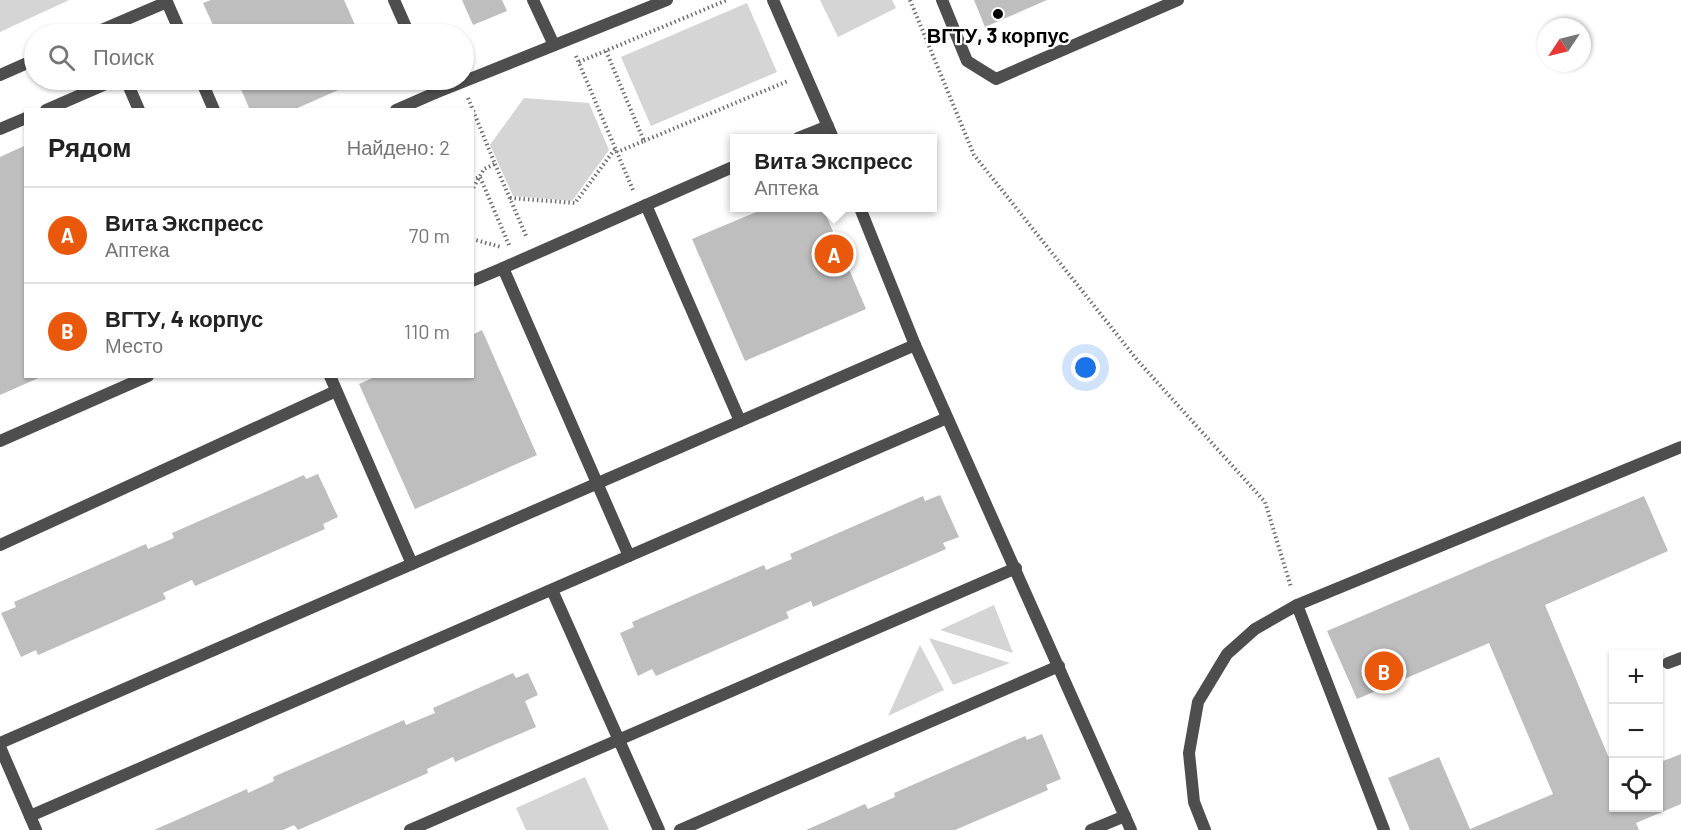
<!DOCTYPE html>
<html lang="ru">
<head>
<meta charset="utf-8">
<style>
  :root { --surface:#fff; --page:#f2f2f2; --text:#222; --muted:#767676; --line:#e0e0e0; --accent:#ea580c }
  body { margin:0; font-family:Barlow,sans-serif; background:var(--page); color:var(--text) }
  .controls { position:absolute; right:18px; bottom:18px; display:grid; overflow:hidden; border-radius:0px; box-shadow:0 2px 4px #0004 }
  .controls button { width:54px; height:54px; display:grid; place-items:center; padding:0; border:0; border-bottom:2px solid var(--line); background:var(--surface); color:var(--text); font:30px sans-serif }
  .compass { position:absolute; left:1537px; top:18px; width:54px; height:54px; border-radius:50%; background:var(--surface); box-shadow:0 2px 4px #0004; rotate:235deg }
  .you { position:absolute; left:1086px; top:368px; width:21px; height:21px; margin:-15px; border:4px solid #fff; border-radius:50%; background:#1a73e8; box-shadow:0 0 0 9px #1a73e833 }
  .badge { display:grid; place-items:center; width:39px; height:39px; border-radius:50%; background:var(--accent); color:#fff; font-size:20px; font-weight:700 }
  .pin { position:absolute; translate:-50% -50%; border:3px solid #fff; box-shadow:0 2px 6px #0006 }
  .popup { position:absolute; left:730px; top:134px; width:207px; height:78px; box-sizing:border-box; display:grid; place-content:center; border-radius:0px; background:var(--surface); filter:drop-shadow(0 2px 4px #0005); font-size:20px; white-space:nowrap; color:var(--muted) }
  .popup b { font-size:22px; color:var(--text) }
  .popup::after { content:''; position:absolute; left:50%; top:100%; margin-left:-12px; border:12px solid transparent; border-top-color:var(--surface) }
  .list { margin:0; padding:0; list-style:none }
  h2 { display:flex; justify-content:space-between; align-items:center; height:78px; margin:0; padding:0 24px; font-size:26px }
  h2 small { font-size:20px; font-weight:400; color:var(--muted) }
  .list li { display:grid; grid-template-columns:39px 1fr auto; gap:18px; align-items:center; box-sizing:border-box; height:96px; padding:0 24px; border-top:2px solid var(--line) }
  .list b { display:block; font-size:22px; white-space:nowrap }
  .list p { margin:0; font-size:20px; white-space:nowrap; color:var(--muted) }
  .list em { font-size:20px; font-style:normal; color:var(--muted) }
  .icon { flex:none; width:33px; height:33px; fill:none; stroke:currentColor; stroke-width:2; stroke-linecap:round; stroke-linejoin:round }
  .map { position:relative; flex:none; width:1681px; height:830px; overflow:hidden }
  .search { position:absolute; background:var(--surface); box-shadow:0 2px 4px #0004; left:24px; top:24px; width:450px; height:66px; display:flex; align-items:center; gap:15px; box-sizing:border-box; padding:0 21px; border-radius:33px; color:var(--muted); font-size:22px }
  .panel { position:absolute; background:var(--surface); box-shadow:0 2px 4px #0004; left:24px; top:108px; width:450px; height:270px; border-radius:0px }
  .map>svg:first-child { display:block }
</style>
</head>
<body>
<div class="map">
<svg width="1681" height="830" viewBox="0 0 1681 830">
  <rect width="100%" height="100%" fill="#fff"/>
  <g fill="#d5d5d5">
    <path d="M0 0H69L0 32Z"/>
    <path d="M820 0H892L896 8 838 37Z"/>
    <path d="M747 3 777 72 651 126 621 57Z"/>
    <path d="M524 98 589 103 609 150 572 201 513 196 490 145Z"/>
    <path d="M994 605 1013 653 940 630Z"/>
    <path d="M929 638 1010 663 953 685Z"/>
    <path d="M920 645 944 690 888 716Z"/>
    <path d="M585 777 609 830H526L516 808Z"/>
  </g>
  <g fill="#bebebe">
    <path d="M211 0H344L359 34H217L203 3Z"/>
    <path d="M462 0H502L507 11 473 25Z"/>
    <path d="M974 0H1047L985 27Z"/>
    <path d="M237 80H361L293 110H250Z"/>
    <path d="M26 145V376H43L0 395V157Z"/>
    <path d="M766 208H823L866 309 745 361 692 239Z"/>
    <path d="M482 330 537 455 415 509 359 384 377 376H472V335Z"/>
    <path d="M318 474 338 517 323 524 325 529 195 586 192 580 163 593 166 599 38 655 36 650 21 657 1 613 16 607 14 602 146 544 148 549 174 538 172 533 304 475 306 479Z"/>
    <path d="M940 495 959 537 943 543 946 549 813 607 811 601 786 612 789 618 656 676 652 669 638 676 620 633 634 627 632 622 764 565 766 570 792 559 790 554 923 496 925 501Z"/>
    <path d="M1644 496 1668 551 1545 605 1614 770V808H1658V763L1681 754V804L1636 823 1639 830H1410L1388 778 1439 757 1470 829 1553 794 1489 643 1357 699 1327 631Z"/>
    <path d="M513 673 516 678 528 673 538 695 525 701 536 727 496 744 455 762 453 757 427 769 428 773 298 830 294 825 283 830H154L247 789 248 793 274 781 273 777 404 720 406 725 435 713 433 708Z"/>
    <path d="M1042 734 1061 779 1046 785 1048 790 955 830H806L865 804 868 809 895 797 894 793 1025 736 1027 740Z"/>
  </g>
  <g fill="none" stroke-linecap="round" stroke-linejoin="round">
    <g stroke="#707070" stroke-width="4" stroke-dasharray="1.5 3" stroke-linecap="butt">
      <path d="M910 0 974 155 1138 361 1265 502 1291 587"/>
      <path d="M606 51 644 141 617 152"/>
      <path d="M576 56 633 190"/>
      <path d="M579 62 727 0"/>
      <path d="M468 98 495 164 484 169 472 190"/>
      <path d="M644 141 788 81"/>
      <path d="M495 164 527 238"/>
      <path d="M472 180 480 177 509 245"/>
      <path d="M510 198 575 203 615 149"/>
      <path d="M472 239 501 247"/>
    </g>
    <g stroke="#4e4e4e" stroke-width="12">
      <path d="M394 0 409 34"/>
      <path d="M533 0 554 45"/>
      <path d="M773 0 833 138"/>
      <path d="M942 0 967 61 996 79 1178 0"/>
      <path d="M92 34 167 2 181 34"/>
      <path d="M0 75 34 60"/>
      <path d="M126 80 139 110"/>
      <path d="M201 80 214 110"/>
      <path d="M435 93 667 0"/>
      <path d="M46 110 115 80"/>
      <path d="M396 110 435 93 429 80"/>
      <path d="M0 129 26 118"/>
      <path d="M798 138 828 126"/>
      <path d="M646 205 735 166"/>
      <path d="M860 208 915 345 1131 830"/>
      <path d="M503 268 646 205 740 421"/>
      <path d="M472 281 503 268 629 556"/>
      <path d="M330 376 412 564 915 345"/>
      <path d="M0 441 148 376"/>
      <path d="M0 545 336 391"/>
      <path d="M552 590 659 830"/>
      <path d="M1297 605 1384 830"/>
      <path d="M1668 663 1681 658"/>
      <path d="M0 743 412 564"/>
      <path d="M0 747 36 830"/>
      <path d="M30 816 947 418"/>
      <path d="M410 830 1016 568"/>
      <path d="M680 830 1059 666"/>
      <path d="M1091 830 1125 816"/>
      <path d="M1205 830 1194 802 1189 753 1198 702 1227 654 1255 629 1297 605 1681 447"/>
    </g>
  </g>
  <circle fill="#000" stroke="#fff" stroke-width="2" cx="998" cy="14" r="6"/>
  <g text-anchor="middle" stroke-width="4.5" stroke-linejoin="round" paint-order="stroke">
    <g font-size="20" font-weight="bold" fill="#000" stroke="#fff">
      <text x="998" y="43">ВГТУ, 3 корпус</text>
    </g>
  </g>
</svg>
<div class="controls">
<button>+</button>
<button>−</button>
<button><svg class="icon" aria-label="locate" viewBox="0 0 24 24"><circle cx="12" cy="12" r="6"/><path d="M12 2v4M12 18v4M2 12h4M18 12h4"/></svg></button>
</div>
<svg class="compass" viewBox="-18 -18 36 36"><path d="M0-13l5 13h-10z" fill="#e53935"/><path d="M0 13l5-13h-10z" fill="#767676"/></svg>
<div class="you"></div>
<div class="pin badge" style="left:834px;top:254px">A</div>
<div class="popup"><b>Вита Экспресс</b>Аптека</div>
<div class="pin badge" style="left:1384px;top:671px">B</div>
<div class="search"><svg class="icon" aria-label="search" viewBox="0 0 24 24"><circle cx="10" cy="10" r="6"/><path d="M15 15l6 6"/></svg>Поиск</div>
<section class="panel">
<h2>Рядом<small>Найдено: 2</small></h2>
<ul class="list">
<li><span class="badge">A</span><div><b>Вита Экспресс</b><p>Аптека</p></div><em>70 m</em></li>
<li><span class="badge">B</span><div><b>ВГТУ, 4 корпус</b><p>Место</p></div><em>110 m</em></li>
</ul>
</section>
</div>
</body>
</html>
